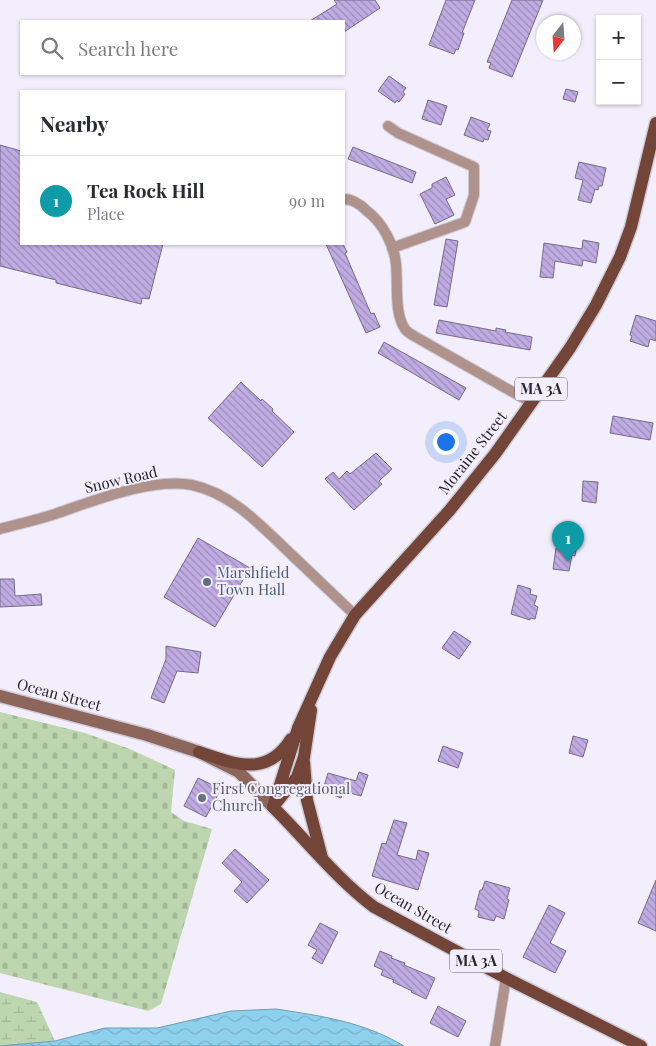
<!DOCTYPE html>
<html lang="en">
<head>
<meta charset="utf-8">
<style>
  :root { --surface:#fff; --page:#f2f2f3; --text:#2b2b33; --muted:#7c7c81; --line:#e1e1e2; --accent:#ea580c }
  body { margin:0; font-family:"Playfair Display",serif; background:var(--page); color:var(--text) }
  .controls { position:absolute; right:15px; top:15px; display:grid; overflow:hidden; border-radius:0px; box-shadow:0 1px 4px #0004 }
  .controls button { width:45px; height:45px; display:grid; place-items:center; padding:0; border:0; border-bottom:1px solid var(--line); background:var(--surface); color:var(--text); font:25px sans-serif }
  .compass { position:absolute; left:536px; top:15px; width:45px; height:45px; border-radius:50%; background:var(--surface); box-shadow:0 1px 4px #0004; rotate:197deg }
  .you { position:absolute; left:445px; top:441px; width:18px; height:18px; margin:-12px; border:4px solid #fff; border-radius:50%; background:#1a73e8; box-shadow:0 0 0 8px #1a73e833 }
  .badge { display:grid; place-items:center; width:32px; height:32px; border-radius:50%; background:var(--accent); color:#fff; font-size:16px; font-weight:700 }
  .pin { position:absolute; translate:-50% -41px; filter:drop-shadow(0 1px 2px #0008) }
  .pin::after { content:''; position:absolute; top:26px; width:18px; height:15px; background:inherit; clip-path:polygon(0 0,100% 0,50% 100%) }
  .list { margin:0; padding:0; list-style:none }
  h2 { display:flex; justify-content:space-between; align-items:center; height:65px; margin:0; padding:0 20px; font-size:21px }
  h2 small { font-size:16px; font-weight:400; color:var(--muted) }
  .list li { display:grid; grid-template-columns:32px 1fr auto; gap:15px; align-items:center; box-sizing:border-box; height:90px; padding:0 20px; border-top:1px solid var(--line) }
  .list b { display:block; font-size:19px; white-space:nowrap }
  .list p { margin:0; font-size:16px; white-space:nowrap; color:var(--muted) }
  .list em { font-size:16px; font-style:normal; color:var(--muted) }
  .icon { flex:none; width:28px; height:28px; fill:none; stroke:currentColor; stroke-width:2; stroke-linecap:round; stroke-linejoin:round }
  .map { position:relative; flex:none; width:656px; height:1046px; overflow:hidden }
  .search { position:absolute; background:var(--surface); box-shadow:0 1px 4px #0004; left:20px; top:20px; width:325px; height:55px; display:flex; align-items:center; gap:12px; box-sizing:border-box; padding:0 18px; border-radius:0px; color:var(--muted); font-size:19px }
  .panel { position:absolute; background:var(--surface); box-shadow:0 1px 4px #0004; left:20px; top:90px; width:325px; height:155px; border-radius:0px }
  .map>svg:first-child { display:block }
</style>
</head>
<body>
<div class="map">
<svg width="656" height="1046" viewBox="0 0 656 1046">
  <defs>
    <pattern id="wetland-marsh" width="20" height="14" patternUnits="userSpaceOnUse" patternTransform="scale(1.25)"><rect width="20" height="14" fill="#bed6af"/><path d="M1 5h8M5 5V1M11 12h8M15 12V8" fill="none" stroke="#a3b897"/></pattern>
    <pattern id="cemetery-stones" width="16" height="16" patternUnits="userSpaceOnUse" patternTransform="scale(1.25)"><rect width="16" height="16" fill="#bed6af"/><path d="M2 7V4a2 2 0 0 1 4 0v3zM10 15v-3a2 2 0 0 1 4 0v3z" fill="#a3b897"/></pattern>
    <pattern id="water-waves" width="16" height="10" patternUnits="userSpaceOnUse" patternTransform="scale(1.25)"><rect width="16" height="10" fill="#8dd1ed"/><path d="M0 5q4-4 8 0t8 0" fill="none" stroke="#7ab3cc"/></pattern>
    <pattern id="building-back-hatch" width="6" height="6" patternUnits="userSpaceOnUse" patternTransform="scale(1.25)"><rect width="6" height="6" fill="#c0ace3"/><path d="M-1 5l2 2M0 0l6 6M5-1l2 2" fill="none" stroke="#9c8cb8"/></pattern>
  </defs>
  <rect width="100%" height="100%" fill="#f3eefc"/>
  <path fill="url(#wetland-marsh)" d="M0 992 37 1002 55 1041 0 1046Z"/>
  <path fill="url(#cemetery-stones)" d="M0 712 85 733 130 749 175 770 171 812 184 821 212 829 161 1004 148 1011 0 973Z"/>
  <path fill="url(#water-waves)" stroke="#6f9db4" d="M276 1009C322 1016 364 1022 404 1046H0L55 1041 105 1028H157L231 1011Z"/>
  <g fill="url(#building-back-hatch)" stroke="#756b88">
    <path d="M334 0H375L380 8 344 32V21H310L337 4Z"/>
    <path d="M446 0H475L462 33H464L458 50 456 49 454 54 429 45Z"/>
    <path d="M512 0H543L512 77 489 68 491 63 487 62Z"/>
    <path d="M389 76 406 88 403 92 405 94 399 102 397 100 395 103 378 91Z"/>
    <path d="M566 89 578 92 575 102 563 99Z"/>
    <path d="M428 100 447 106 441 125 422 119Z"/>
    <path d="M471 117 490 124 487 130 491 131 488 140 484 139 483 142 464 135Z"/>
    <path d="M0 145 21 151V244H163L149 299 142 298 141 304 56 283V280L0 266Z"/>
    <path d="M353 147 416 172 412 183 348 159Z"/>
    <path d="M579 162 606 168 602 186H599L598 190 595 189 591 203 578 200 583 180 575 178Z"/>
    <path d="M446 177 455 195 446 199 454 215 435 224 420 194 432 188V184Z"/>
    <path d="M446 239 458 241 447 307 434 305Z"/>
    <path d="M583 240 599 243 596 263 583 260 582 266 555 261 553 278 540 277 544 243 582 249Z"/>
    <path d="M326 244H343L347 252 345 253 371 314 374 313 380 327 366 333Z"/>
    <path d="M636 315 656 321V341L650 339 648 347 630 341 632 336 630 335Z"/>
    <path d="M439 320 496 331V328L506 330 505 332 532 337 530 350 436 333Z"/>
    <path d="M384 342 466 388 459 400 378 353Z"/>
    <path d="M241 382 261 401 262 399 273 409 272 411 294 432 262 467 208 418Z"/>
    <path d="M613 416 653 423 650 440 610 433Z"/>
    <path d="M376 453 392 469 379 481 382 484 354 510 325 479 333 472 339 479 347 471 350 474Z"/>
    <path d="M583 481 598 482 596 503 582 501Z"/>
    <path d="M563 536 578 538 575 556 572 555 569 571 553 569 556 548 561 549Z"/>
    <path d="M198 538 250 568 215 627 164 597Z"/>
    <path d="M0 579H14L15 596 41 594 42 605 0 607Z"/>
    <path d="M518 585 531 589 530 594 537 596 534 605 538 607 535 619 530 618V620L511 614Z"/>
    <path d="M454 631 471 642 459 659 442 648Z"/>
    <path d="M166 646 201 652 198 673 177 671 164 703 151 698 166 659Z"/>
    <path d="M573 736 588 740 583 757 569 753Z"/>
    <path d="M443 746 463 753 458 768 438 761Z"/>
    <path d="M359 772 368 775 361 796 343 791 341 798 331 794 332 789 324 786 328 773 356 781Z"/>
    <path d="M198 778 221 789 206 817 184 806Z"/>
    <path d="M394 820 407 823 397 855 416 860 418 850 429 853 418 890 372 876 382 843 386 844Z"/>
    <path d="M235 849 269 880 247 903 234 891 242 882 222 863Z"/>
    <path d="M656 880V931L638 923Z"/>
    <path d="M485 881 510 888 507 899 509 900 504 919 496 916 494 921 478 917 479 911 475 909 480 890H482Z"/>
    <path d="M549 905 565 913 550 943 566 951 555 973 523 957Z"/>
    <path d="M320 923 338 932 322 964 312 958 317 950 308 945Z"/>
    <path d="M380 951 392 956 391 958 405 963 404 965 435 978 426 999 411 992 412 991 393 982 394 980 381 975 383 970 374 966Z"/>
    <path d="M438 1006 466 1021 458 1037 430 1023Z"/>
  </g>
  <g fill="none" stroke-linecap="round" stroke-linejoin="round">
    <g stroke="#cecad7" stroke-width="12">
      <g id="street">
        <path d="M388 126 398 133 474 167V195L465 222 392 248"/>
        <path d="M344 199C353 199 361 205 367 211 383 223 394 245 396 264 398 282 394 314 405 329 407 332 411 334 414 336L532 403"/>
        <path d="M0 529C18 524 37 520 55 514 93 501 152 477 192 485 234 494 264 529 294 557 314 576 334 595 355 615"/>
        <path d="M495 1046 506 978"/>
      </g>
    </g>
    <g stroke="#cecad7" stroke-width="15">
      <path id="secondary" d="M0 696 147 735 199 752 239 772 273 807"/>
    </g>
    <g stroke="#cecad7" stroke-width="15">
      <g id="primary">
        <path d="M199 752C235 764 267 778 291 739"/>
        <path d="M304 762 307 800 322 858"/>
        <path d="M276 803 297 777 304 757 311 710"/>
        <path d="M273 807 298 728 330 657 355 615 449 511 495 454 570 348 596 305 620 257 631 227 656 123"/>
        <path d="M273 807C307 841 336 878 374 907L506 978 641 1046"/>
      </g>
    </g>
    <use href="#street" stroke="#ae928b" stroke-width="10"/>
    <use href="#secondary" stroke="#8c655b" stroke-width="12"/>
    <use href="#primary" stroke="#734539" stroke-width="12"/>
  </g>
  <circle fill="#5c6f8a" stroke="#f3eefc" stroke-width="2" cx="207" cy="582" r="5"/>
  <circle fill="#6b7280" stroke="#f3eefc" stroke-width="2" cx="202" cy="798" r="5"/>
  <g text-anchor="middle" stroke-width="4" stroke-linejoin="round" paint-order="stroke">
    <g fill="#f3eefc" stroke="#65616d" stroke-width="1">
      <rect x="515" y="377.5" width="52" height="23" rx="4"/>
      <rect x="450" y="949.5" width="52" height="23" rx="4"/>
    </g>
    <g font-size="14" font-weight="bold" fill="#282430">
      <text x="541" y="394">MA 3A</text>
      <text x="476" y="966">MA 3A</text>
    </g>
    <g font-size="15" fill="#282430" stroke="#f3eefc">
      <text transform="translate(473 453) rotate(-52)" y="5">Moraine Street</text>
      <text transform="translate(121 480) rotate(-13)" y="5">Snow Road</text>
      <text transform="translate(59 695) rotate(15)" y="5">Ocean Street</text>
      <text transform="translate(413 908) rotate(30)" y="5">Ocean Street</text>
    </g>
    <g font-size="15" fill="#4e5e75" stroke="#f3eefc" text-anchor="start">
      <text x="217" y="578">Marshfield<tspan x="217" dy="17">Town Hall</tspan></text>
    </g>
    <g font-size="15" fill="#5b616d" stroke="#f3eefc" text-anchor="start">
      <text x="212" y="794">First Congregational<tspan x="212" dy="17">Church</tspan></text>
    </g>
  </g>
</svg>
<div class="controls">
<button>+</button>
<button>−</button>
</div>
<svg class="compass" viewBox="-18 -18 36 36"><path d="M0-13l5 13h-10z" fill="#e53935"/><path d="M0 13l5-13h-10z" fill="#7c7c81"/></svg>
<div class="you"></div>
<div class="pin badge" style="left:568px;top:562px;background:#0f9aa8">1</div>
<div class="search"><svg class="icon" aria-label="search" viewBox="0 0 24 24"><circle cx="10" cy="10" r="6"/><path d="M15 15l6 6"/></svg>Search here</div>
<section class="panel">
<h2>Nearby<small></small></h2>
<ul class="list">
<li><span class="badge" style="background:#0f9aa8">1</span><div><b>Tea Rock Hill</b><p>Place</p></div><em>90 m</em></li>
</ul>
</section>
</div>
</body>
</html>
